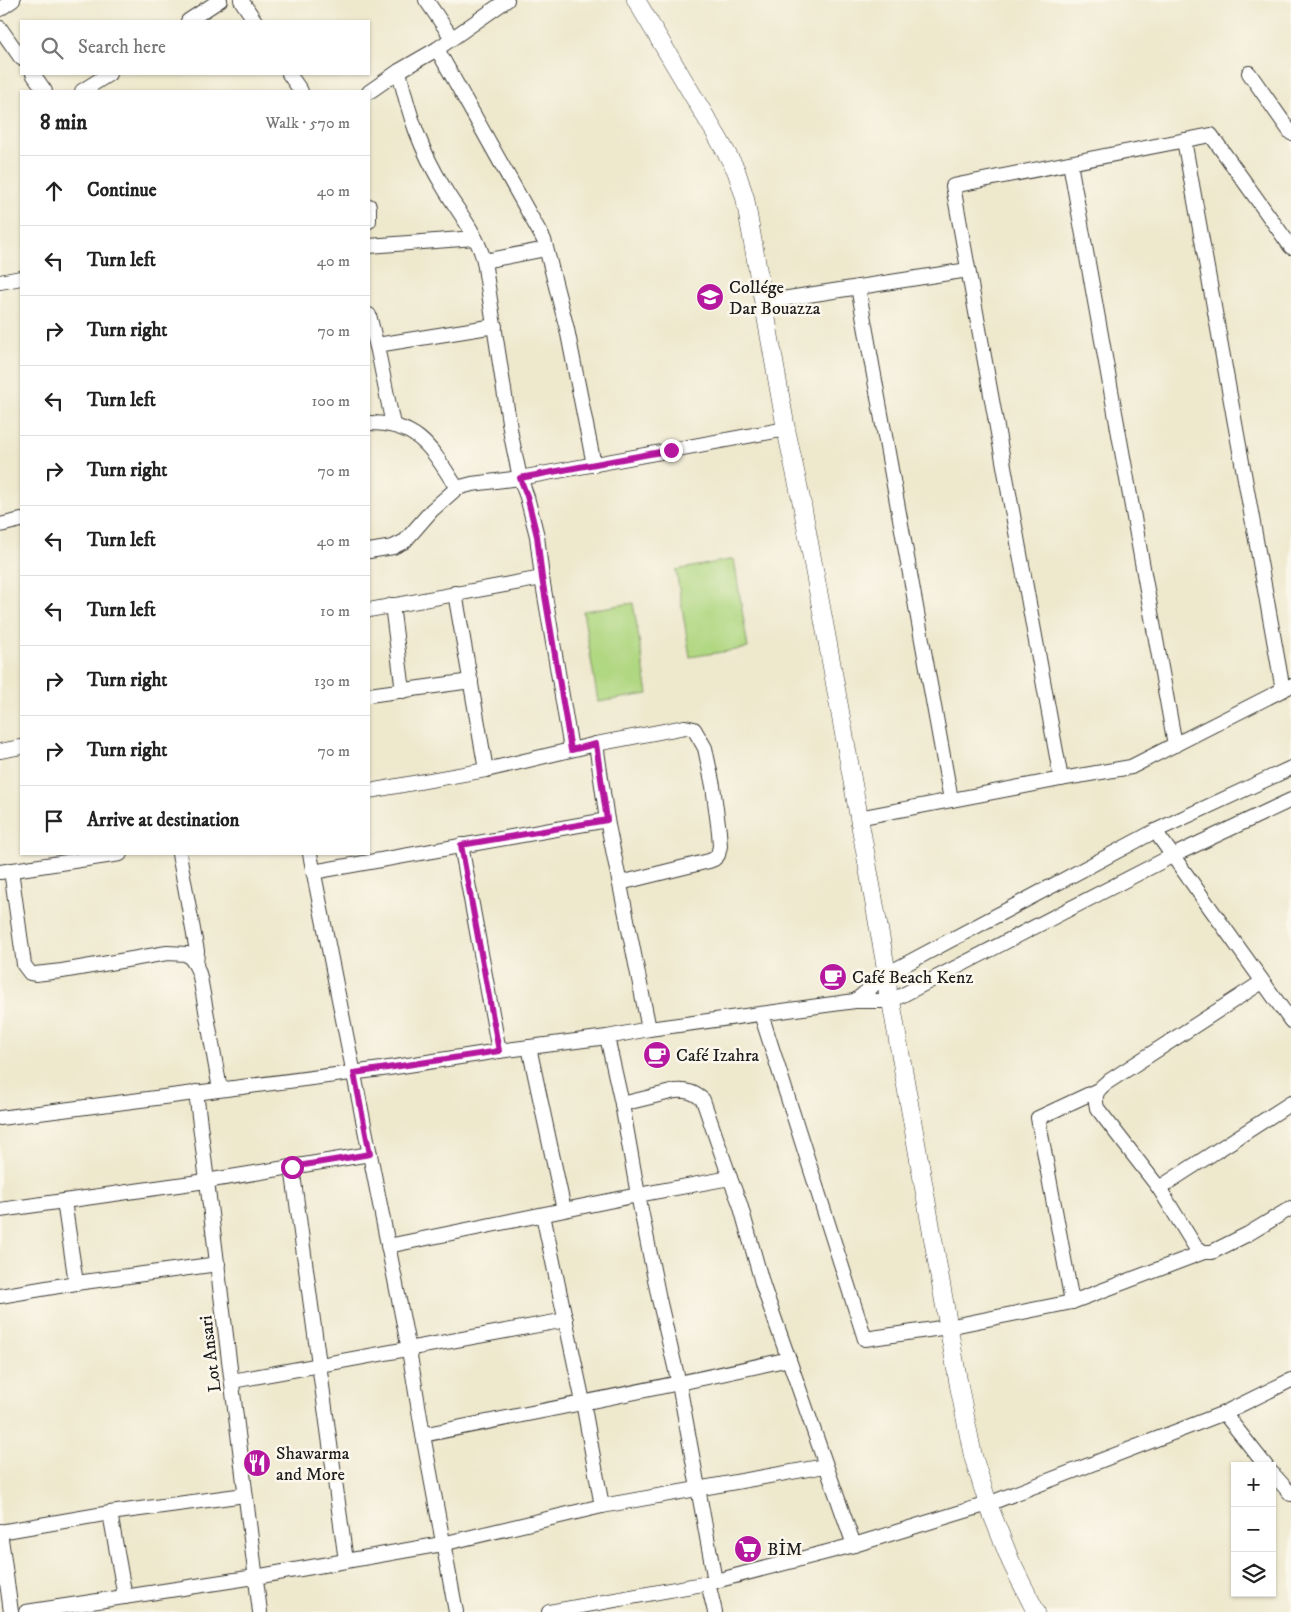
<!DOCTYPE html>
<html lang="en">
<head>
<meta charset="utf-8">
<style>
  :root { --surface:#fff; --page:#f2f2f2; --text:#222; --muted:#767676; --line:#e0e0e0 }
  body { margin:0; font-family:"IM FELL DW Pica",serif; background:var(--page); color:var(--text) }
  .controls { position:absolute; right:15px; bottom:15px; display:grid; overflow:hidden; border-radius:0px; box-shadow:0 1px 4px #0004 }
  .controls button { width:45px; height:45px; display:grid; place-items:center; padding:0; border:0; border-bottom:1px solid var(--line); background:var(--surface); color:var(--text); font:25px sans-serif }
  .stop { position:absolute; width:15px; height:15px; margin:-11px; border:4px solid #b5179e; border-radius:50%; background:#fff }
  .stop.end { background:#b5179e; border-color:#fff; box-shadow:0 1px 5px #0008 }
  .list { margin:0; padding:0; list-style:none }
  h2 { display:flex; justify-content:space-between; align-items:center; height:65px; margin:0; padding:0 20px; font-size:21px }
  h2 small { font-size:16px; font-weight:400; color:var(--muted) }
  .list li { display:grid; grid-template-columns:32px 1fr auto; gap:15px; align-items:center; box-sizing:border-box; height:70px; padding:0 20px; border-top:1px solid var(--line) }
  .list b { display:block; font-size:19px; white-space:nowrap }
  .list em { font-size:16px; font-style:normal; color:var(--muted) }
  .icon { flex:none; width:28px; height:28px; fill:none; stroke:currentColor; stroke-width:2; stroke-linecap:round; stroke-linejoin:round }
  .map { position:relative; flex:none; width:1291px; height:1612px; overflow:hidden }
  .search { position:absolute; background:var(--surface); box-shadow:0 1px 4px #0004; left:20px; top:20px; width:350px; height:55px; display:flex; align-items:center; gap:12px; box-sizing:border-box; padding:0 18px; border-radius:0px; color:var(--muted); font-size:19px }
  .panel { position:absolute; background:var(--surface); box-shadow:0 1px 4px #0004; left:20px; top:90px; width:350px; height:765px; border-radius:0px }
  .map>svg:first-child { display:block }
</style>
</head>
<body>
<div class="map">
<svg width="1291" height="1612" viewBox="0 0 1291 1612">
  <rect width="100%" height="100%" fill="#fbf7ec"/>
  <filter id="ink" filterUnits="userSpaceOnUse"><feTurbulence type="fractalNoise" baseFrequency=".02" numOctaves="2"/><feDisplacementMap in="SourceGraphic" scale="10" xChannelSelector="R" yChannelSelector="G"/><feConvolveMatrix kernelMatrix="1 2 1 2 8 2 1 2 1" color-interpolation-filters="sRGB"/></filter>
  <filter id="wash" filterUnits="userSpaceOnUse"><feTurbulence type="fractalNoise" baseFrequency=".0096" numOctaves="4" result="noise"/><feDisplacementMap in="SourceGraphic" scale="20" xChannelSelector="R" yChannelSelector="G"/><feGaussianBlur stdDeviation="1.12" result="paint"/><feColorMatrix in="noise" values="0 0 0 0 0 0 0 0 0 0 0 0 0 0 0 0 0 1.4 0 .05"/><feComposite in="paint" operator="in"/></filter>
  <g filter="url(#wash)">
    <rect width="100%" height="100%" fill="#eee8cd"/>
    <g fill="#b0d781" stroke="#667a4e">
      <path d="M734 559 748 648 690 657 676 570Z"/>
      <path d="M633 603 648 694 598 702 583 611Z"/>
    </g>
  </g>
  <g filter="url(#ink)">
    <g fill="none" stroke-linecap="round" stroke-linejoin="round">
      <g stroke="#3c3b37" stroke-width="16">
        <g id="minor">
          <path d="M241 0 255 21"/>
          <path d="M426 0 452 38"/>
          <path d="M0 9 13 0"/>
          <path d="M188 21 220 0"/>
          <path d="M0 28 21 58"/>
          <path d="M437 49 544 240 567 329 594 465"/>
          <path d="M399 71C409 116 420 148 444 188 458 212 477 233 484 261L511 435 520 478 527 497 537 536 542 578 571 749"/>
          <path d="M1249 73 1291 133"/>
          <path d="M33 74 45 91"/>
          <path d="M289 74 301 91"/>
          <path d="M82 91 109 74"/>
          <path d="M369 92 399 71 437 49 507 0"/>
          <path d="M1184 140 1283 690"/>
          <path d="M1070 163 1175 745"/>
          <path d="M369 206V221"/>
          <path d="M369 246 475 238"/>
          <path d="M484 261 546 249"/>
          <path d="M0 282 21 278"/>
          <path d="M858 287 951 800"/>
          <path d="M763 302 968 270"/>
          <path d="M369 315 378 351 393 425"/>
          <path d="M377 345 495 326"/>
          <path d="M369 423C420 423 432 450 457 488"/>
          <path d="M0 525 21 520"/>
          <path d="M369 551 393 547 405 541 432 510 457 488 472 484 520 478 786 429"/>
          <path d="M455 593 486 770"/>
          <path d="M392 605 403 691"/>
          <path d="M369 610 542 578"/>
          <path d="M369 695 471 681"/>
          <path d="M596 744 607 820 649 1029"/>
          <path d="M0 751 21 747"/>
          <path d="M1061 779 953 186 1211 135 1291 247"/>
          <path d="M369 791 486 770 596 744 685 727 694 729 705 748 713 786 719 832 720 846 718 855 714 859 709 861 620 883"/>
          <path d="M858 818 1061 779 1131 767 1290 686"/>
          <path d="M1155 831 1291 1021"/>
          <path d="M461 845 499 1051"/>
          <path d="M179 854 197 951 196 965"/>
          <path d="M310 854 409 1350 423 1435 456 1612"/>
          <path d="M11 870 23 957 24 965 30 973 35 974 62 971 167 953 187 954C194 961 198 967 200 977L220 1089"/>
          <path d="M0 872 120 854"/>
          <path d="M313 872 607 820"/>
          <path d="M1262 982 1106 1083C1096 1091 1094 1095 1097 1108L1159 1188 1196 1248 1204 1252H1212L1248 1234 1291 1208"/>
          <path d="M855 1001 887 974 1155 831 1291 768"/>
          <path d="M761 1014 865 1339 948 1327 1072 1302 1204 1252"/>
          <path d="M607 1037 622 1104 638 1195 659 1299 679 1384 715 1581"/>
          <path d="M529 1047 564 1210"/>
          <path d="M196 1092 260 1612"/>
          <path d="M622 1104 675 1091C687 1090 694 1092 703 1100L730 1178"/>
          <path d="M0 1118 382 1069 499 1051 607 1037 649 1029 855 1001H891L1172 856 1291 800"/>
          <path d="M292 1167 346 1561"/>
          <path d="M1159 1188 1291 1103"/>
          <path d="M64 1201 76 1283"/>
          <path d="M0 1210 206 1181 370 1154"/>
          <path d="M543 1215 583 1402 602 1506"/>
          <path d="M388 1246 638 1195 730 1178 740 1204 763 1286 854 1545"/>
          <path d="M0 1296 76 1283 218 1264"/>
          <path d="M1072 1302 1038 1118 1098 1090"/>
          <path d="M232 1381 566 1320"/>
          <path d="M1224 1413 1266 1466"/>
          <path d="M423 1435C545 1410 667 1387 789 1359"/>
          <path d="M1272 1473 1291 1494"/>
          <path d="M110 1513 125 1597"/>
          <path d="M0 1531 11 1612"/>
          <path d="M0 1532 110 1513 245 1495"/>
          <path d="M708 1583 715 1612"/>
          <path d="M26 1612 255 1577 442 1544 602 1506 825 1466"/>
          <path d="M549 1612 708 1583 854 1545 988 1504 1224 1413 1291 1380"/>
        </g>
      </g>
      <g stroke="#3c3b37" stroke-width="19">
        <path id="tertiary" d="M636 0 717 136 736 170 745 198 786 429 801 499 827 639 887 974 888 995 891 1001 959 1386 973 1456 988 1504 1011 1562 1036 1612"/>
      </g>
      <use href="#minor" stroke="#fff" stroke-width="14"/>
      <use href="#tertiary" stroke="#fff" stroke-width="18"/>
    </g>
  </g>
  <g fill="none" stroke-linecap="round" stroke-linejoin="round" filter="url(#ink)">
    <path stroke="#b5179e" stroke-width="6" d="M292 1167 370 1154 354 1073 499 1051 461 845 607 820 596 744 571 750 542 578 537 536 527 496 520 478 671 450"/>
  </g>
  <defs>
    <g id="school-disc" transform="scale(1.4375)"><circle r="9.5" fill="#b5179e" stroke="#fbf7ec"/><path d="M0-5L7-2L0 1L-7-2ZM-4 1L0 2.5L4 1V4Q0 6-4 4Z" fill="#fff"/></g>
    <g id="cafe-disc" transform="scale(1.4375)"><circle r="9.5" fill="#b5179e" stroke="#fbf7ec"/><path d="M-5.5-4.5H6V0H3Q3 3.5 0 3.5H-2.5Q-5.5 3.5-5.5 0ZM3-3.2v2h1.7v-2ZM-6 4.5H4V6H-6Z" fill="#fff"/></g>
    <g id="restaurant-disc" transform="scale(1.4375)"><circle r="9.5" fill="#b5179e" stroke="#fbf7ec"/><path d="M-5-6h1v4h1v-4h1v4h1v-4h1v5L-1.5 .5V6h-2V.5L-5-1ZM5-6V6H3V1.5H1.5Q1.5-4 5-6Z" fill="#fff"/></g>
    <g id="supermarket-disc" transform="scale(1.4375)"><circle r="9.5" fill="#b5179e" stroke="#fbf7ec"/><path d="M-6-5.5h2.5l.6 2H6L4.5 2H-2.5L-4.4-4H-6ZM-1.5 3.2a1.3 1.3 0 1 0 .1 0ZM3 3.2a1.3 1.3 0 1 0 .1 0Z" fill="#fff"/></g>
  </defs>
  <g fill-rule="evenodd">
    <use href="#school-disc" x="710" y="297"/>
    <use href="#cafe-disc" x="833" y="977"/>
    <use href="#cafe-disc" x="657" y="1055"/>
    <use href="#restaurant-disc" x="257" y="1463"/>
    <use href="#supermarket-disc" x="748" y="1549"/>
  </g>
  <g text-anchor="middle" stroke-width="5" stroke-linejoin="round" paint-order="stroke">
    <g font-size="18" fill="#1c1c1c" stroke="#fbf7ec" text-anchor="start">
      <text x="729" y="293">Collége<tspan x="729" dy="21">Dar Bouazza</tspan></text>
      <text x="852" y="983">Café Beach Kenz</text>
      <text x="676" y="1061">Café Izahra</text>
      <text x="276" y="1459">Shawarma<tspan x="276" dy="21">and More</tspan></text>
      <text x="767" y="1555">BİM</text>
    </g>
    <g font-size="18" fill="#1c1c1c" stroke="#fbf7ec">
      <text transform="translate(210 1354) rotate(-97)" y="6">Lot Ansari</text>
    </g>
  </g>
</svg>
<div class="controls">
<button>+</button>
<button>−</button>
<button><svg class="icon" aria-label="layers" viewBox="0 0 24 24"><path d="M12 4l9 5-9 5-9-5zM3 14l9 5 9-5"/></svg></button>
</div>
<div class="stop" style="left:292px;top:1167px"></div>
<div class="stop end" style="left:671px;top:450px"></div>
<div class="search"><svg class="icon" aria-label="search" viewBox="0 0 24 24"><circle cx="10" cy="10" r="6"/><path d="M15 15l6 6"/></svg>Search here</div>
<section class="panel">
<h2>8 min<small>Walk · 570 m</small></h2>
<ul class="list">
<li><svg class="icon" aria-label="ahead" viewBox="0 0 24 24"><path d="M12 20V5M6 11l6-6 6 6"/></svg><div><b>Continue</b></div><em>40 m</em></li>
<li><svg class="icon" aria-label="left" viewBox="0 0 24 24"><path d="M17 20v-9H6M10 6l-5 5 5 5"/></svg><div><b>Turn left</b></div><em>40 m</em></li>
<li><svg class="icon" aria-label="right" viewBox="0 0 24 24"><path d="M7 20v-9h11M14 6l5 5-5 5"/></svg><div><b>Turn right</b></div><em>70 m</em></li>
<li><svg class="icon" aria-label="left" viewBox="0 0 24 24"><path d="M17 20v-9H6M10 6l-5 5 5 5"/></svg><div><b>Turn left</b></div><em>100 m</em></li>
<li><svg class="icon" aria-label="right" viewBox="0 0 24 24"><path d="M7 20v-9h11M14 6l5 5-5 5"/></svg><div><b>Turn right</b></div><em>70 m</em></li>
<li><svg class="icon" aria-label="left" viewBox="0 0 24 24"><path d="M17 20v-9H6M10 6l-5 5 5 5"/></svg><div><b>Turn left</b></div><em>40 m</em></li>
<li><svg class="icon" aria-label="left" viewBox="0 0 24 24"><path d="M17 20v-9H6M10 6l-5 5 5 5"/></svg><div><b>Turn left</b></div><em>10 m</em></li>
<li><svg class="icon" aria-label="right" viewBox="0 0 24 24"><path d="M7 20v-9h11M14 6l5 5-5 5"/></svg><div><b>Turn right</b></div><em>130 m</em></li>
<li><svg class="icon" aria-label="right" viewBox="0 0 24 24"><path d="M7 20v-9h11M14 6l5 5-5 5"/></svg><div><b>Turn right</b></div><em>70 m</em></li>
<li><svg class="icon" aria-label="arrive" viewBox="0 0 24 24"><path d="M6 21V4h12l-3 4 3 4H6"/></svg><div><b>Arrive at destination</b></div></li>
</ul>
</section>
</div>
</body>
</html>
